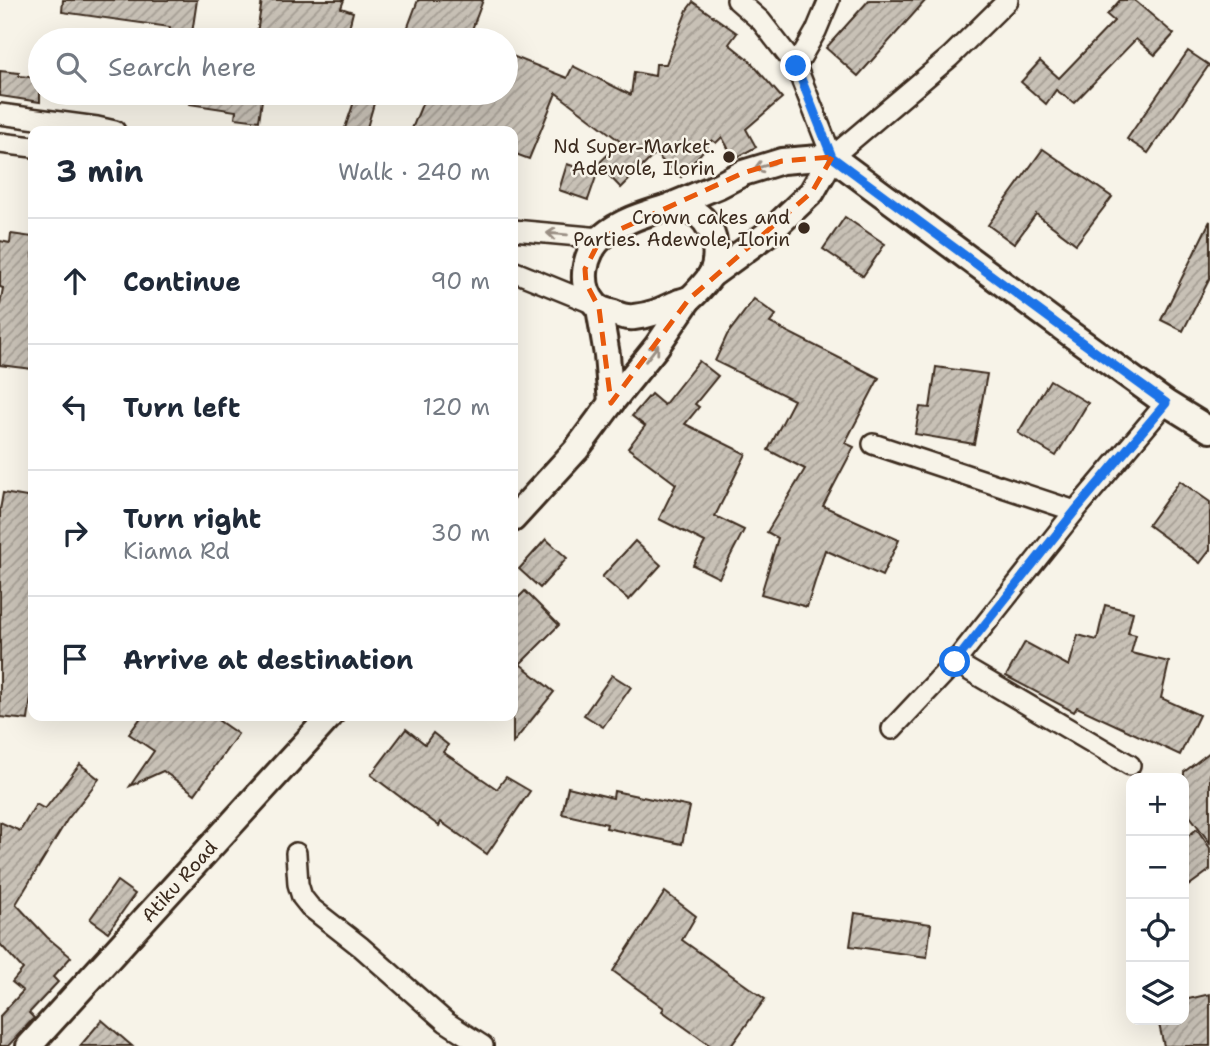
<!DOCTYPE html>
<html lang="en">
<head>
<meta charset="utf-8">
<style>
  :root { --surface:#fff; --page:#f2f2f3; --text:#1f2937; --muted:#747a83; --line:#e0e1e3 }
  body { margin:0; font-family:"Shantell Sans",sans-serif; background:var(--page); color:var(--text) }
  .controls { position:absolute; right:21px; bottom:21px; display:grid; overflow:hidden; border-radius:14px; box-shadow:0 7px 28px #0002 }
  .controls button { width:63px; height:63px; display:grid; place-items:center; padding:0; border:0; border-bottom:2px solid var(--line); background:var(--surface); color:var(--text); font:35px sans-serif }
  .stop { position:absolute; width:21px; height:21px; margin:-16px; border:5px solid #1a73e8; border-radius:50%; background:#fff }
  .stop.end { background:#1a73e8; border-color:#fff; box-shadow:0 2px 7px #0008 }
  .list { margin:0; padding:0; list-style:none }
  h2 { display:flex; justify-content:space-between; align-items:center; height:91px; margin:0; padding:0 28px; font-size:30px }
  h2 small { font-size:23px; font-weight:400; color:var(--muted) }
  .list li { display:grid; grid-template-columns:46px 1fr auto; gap:21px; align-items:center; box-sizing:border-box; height:126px; padding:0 28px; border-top:2px solid var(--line) }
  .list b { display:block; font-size:26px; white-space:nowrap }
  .list p { margin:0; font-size:23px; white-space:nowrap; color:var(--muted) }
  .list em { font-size:23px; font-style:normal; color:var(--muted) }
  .icon { flex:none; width:38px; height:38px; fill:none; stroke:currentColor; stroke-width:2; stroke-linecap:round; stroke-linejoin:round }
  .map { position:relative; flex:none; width:1210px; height:1046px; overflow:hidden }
  .search { position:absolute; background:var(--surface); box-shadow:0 7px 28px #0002; left:28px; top:28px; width:490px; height:77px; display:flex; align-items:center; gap:18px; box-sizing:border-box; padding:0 24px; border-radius:38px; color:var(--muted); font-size:26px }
  .panel { position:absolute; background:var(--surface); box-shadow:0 7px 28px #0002; left:28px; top:126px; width:490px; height:595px; border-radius:14px }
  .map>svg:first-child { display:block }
</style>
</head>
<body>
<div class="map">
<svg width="1210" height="1046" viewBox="0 0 1210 1046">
  <defs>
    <pattern id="building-hatch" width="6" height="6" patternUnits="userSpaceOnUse" patternTransform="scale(1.75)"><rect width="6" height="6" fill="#c8c1b6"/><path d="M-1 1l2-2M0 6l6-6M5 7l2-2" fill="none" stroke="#a49d93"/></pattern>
  </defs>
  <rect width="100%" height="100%" fill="#f7f3e8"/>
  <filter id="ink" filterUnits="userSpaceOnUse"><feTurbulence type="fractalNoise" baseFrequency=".0143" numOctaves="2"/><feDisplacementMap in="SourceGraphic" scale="14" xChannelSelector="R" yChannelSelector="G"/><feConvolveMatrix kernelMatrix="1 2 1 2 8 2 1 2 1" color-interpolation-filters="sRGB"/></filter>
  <g filter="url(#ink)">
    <g fill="url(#building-hatch)" stroke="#3b2a1e" stroke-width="2">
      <path d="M63 0H197L191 40H168L170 27 62 12Z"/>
      <path d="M262 0H344L341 8 353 12 348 32 335 29 332 40H256Z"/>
      <path d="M418 0H483L468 40H403Z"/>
      <path d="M869 0H926L858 76 826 48Z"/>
      <path d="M1120 0H1134L1174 34 1155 55 1136 39 1074 103 1056 90 1046 104 1021 82 1040 61 1059 78 1114 21 1107 15Z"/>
      <path d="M693 2 737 33 729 44 749 60 782 98 746 129 756 147 734 159 722 137 716 143 712 140 681 177 655 154 621 188 598 164 621 142 556 93 529 159 513 153V131H411L425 97 440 103 444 93H449L466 100 469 93H506V66L510 55 567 78 573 66 631 95 634 72 655 76 656 64H666L687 10Z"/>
      <path d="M1188 51 1209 65 1148 153 1127 139Z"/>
      <path d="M0 71 19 73V76L40 78V102L0 96Z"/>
      <path d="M190 93H263L259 121 235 118 236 111 189 104Z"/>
      <path d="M357 93H377L366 131H344Z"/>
      <path d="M1043 149 1112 197 1076 244 1036 214 1014 244 988 225Z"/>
      <path d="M567 164 597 174 588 200 559 190Z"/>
      <path d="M845 217 885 244 863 276 823 249Z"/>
      <path d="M1210 221V278L1183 331 1161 320Z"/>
      <path d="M11 234 33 237V369L0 365V305L3 288 0 287V241L10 243Z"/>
      <path d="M754 299 776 315 770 323 879 378 845 443 854 447 823 506 899 540 882 576 825 550 807 607 761 594 778 538 767 532 805 469 768 450 794 400 715 361 727 335Z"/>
      <path d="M699 361 718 376 695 404 699 407 685 424 746 454 715 516 744 530 719 578 693 565 705 542 659 519 676 484 628 448 645 426 632 416 651 394 664 405Z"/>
      <path d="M936 367 987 374 974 444 915 434 920 407 930 408Z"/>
      <path d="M1050 380 1088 403 1056 456 1018 433Z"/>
      <path d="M1180 481 1210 502V550L1200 563 1148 525Z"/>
      <path d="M3 493 33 498V682L28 720 0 717V510Z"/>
      <path d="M546 539 567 558 540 588 519 569Z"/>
      <path d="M635 541 661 565 629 600 602 577Z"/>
      <path d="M525 591 559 625 520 664 554 692 513 743V603Z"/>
      <path d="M1105 605 1133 612 1128 633 1136 635 1131 653 1169 662 1161 698 1199 715 1180 755 1077 707 1074 712 1006 676 1025 642 1069 666 1078 635 1097 640Z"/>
      <path d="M612 675 631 687 603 727 584 715Z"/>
      <path d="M142 716H212L238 734 195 794 163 771 130 786 154 751 129 734Z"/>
      <path d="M406 729 425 744 433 733 448 745 443 752 497 789 506 777 530 791 487 854 441 822 439 826 371 775Z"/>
      <path d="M1210 752V843L1184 808V772Z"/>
      <path d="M80 764 99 779 67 820 16 904 47 937 71 957 53 977 58 982 29 1013 34 1018 8 1046H0V1016L23 991 12 982 23 969 0 944V822L20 831 36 804 45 809Z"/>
      <path d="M568 787 613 798 614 791 690 807 682 844 606 828 607 824 562 814Z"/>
      <path d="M1197 829 1210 848V870L1184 889V839Z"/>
      <path d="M117 881 135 894 108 932 90 919Z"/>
      <path d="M665 892 696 916 682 940 765 999 731 1046H711L662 1011 664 1008 613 971Z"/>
      <path d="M855 913 931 924 927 957 850 946Z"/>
      <path d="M1210 994V1046H1164L1158 1020H1184V1000Z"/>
      <path d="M102 1020 132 1046H80Z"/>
    </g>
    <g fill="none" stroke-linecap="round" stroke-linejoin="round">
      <g stroke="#3b2a1e" stroke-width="24">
        <g id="minor">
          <path d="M737 0 761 21 796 66 832 157 950 57 1008 0"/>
          <path d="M796 66 816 31 829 0"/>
          <path d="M0 114 97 127 115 131"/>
          <path d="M0 143 33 147"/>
          <path d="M513 230 601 238"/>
          <path d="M513 271 594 304"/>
          <path d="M873 444 1075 511"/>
          <path d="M955 662 1130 765"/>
          <path d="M892 729 955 662 1075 511 1166 403"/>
          <path d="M296 853 298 884 302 897 310 907 361 947 446 1022 483 1046"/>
        </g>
      </g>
      <g stroke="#3b2a1e" stroke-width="30">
        <g id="tertiary">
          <path d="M665 208 718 186 743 173 782 161 832 157 1072 335 1166 403 1210 430"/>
          <path d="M665 208C673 208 683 207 691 211 714 220 721 254 711 275 708 280 694 296 689 299 689 299 680 302 679 302 662 310 653 315 634 317 627 318 621 316 614 313 608 311 599 310 595 304 578 285 584 253 602 237 619 222 644 214 665 208Z"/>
          <path d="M710 276 770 232 812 192 832 157"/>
          <path d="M599 308 607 355 611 403"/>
          <path d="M513 519 576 450 611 403 657 346 689 299"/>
          <path d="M29 1046 330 716"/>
        </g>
      </g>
      <use href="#minor" stroke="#f7f3e8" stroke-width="19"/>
      <use href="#tertiary" stroke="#f7f3e8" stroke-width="24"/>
    </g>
    <defs><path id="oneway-shaft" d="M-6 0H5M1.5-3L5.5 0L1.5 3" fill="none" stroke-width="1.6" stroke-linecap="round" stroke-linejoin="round" transform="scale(1.75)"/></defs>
    <g stroke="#998e83">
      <use href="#oneway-shaft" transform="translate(764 166) rotate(164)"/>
      <use href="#oneway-shaft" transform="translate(557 234) rotate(-175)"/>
      <use href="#oneway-shaft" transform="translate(652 353) rotate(-52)"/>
    </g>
  </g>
  <g fill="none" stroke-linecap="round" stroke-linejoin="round" filter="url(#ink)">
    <path stroke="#1a73e8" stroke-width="9" d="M796 66 832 157 1072 335 1166 403 1075 511 955 662"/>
  </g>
  <path fill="none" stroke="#e8590c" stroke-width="5" stroke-dasharray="14 9" stroke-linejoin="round" d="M832 157 812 192 689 299 611 403 599 308 586 283 585 269 601 238 743 173 782 161Z"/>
  <g fill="#3b2a1e" stroke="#f7f3e8" stroke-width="2.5">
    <circle cx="729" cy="157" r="7"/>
    <circle cx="804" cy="228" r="7"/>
  </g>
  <g text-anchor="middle" stroke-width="5" stroke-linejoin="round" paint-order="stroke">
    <g font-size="19" fill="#3b2a1e" stroke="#f7f3e8" text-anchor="end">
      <text x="715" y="153">Nd Super-Market.<tspan x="715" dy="22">Adewole, Ilorin</tspan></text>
      <text x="790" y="224">Crown cakes and<tspan x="790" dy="22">Parties. Adewole, Ilorin</tspan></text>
    </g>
    <g font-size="19" fill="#3b2a1e" stroke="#f7f3e8">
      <text transform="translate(179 881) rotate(-48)" y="7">Atiku Road</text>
    </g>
  </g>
</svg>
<div class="controls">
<button>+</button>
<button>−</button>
<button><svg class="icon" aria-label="locate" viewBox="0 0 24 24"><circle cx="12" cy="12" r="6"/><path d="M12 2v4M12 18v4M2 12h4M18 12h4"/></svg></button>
<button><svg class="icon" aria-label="layers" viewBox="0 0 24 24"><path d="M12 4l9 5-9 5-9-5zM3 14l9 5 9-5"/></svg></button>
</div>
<div class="stop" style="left:955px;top:662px"></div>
<div class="stop end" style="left:796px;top:66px"></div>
<div class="search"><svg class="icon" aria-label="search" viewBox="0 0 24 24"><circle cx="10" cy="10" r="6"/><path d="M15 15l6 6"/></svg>Search here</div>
<section class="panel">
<h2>3 min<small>Walk · 240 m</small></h2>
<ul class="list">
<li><svg class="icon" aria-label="ahead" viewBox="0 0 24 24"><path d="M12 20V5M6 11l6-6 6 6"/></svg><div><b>Continue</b></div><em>90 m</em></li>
<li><svg class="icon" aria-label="left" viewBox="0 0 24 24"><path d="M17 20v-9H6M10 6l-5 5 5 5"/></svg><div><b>Turn left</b></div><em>120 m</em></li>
<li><svg class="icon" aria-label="right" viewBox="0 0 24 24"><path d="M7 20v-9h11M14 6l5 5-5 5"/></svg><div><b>Turn right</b><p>Kiama Rd</p></div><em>30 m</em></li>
<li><svg class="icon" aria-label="arrive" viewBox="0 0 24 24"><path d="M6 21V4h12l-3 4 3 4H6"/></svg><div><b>Arrive at destination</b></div></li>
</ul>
</section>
</div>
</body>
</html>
